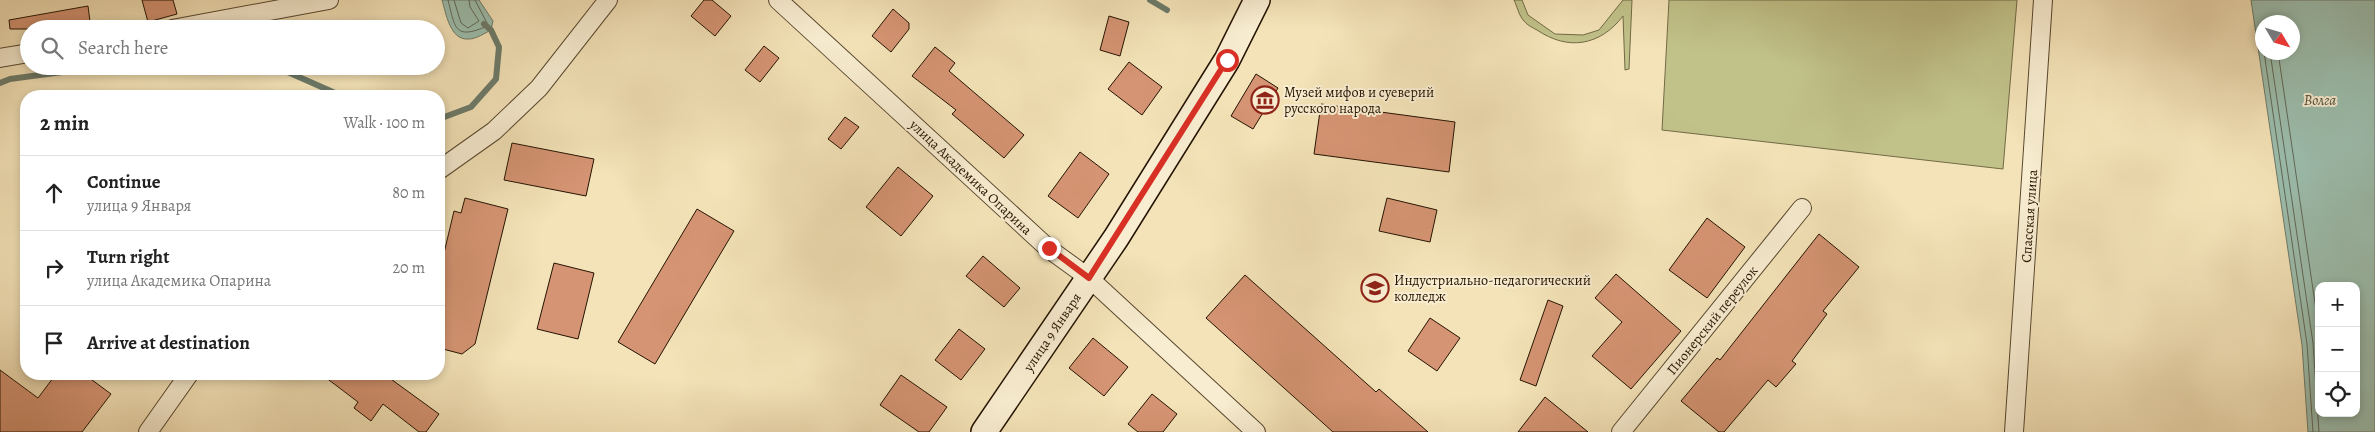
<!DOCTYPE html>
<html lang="en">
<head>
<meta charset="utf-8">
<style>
  :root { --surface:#fff; --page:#f2f2f2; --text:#222; --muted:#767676; --line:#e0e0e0 }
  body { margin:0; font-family:Alegreya,serif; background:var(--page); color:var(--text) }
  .controls { position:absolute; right:15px; bottom:15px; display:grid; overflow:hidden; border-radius:10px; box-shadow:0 2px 8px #0003 }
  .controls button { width:45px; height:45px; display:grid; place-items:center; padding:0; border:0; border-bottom:1px solid var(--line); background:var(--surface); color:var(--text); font:25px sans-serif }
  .compass { position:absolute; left:2255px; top:15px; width:45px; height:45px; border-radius:50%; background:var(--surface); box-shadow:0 2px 8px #0003; rotate:128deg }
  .stop { position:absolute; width:15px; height:15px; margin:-11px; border:4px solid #d93025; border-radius:50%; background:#fff }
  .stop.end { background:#d93025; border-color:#fff; box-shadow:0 1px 5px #0008 }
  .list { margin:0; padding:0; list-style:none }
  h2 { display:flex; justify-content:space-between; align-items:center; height:65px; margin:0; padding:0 20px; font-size:21px }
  h2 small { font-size:16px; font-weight:400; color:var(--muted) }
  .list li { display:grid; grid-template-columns:32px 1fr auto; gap:15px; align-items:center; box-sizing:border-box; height:75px; padding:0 20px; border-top:1px solid var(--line) }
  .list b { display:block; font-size:19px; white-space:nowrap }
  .list p { margin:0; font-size:16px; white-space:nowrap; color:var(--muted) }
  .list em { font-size:16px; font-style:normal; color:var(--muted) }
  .icon { flex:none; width:28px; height:28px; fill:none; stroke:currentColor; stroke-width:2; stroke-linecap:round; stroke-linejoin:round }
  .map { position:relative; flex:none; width:2375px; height:432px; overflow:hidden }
  .search { position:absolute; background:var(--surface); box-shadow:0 2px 8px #0003; left:20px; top:20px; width:425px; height:55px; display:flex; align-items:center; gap:12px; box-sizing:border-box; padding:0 18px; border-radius:28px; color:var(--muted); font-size:19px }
  .panel { position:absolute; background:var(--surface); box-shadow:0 2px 8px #0003; left:20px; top:90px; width:425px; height:290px; border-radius:20px }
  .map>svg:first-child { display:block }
</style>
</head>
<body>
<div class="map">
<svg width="2375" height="432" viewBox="0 0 2375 432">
  <rect width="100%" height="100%" fill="#f4e3b8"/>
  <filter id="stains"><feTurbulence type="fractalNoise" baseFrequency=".004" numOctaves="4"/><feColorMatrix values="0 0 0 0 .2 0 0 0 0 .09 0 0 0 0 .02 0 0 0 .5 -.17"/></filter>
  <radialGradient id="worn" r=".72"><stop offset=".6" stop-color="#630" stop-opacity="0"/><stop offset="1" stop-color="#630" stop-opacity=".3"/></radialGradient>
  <g fill="#c1c28a" stroke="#726a46">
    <path d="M1514 0H1522L1528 15 1555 34 1583 35 1599 30 1623 0H1632L1629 69 1625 70 1623 16C1600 46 1568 51 1537 30 1533 28 1527 25 1524 21 1519 16 1517 6 1514 0Z"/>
    <path d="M1669 0H2017L2003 169 1662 130Z"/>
  </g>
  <g fill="#9cbeae" stroke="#6c7a69" fill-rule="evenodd">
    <path d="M442 0H479L493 21 491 30C485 33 476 39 469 39 450 41 446 13 442 0Z"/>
    <path d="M2251 0H2375V432H2308L2302 345ZM2262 22H2292V52H2262ZM2319 286H2356V413H2319Z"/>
  </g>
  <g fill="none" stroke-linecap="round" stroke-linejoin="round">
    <g stroke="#606858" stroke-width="1">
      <path d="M448 0C455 27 454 40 485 27L487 23 475 0"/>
      <path d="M454 0 461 23 468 28 479 21 470 7 469 0"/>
      <path d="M2264 52 2307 344 2313 432"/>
      <path d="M2270 52 2313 343 2319 432"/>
      <path d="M2278 52 2319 330"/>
    </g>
    <g stroke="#6c7a69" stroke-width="6">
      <path d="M1150 0 1167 10"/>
      <path d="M274 66 342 96"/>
      <path d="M0 83 10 79 107 66"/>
      <path d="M439 119 471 107 496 79 499 47 491 30 484 24"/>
    </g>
  </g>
  <g fill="#d59473" stroke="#241301">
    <path d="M142 0H173L177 14 148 22Z"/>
    <path d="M704 0H712L731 16 715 36 691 16Z"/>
    <path d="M88 6 91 29H10L9 20Z"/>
    <path d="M893 9 909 23V29L891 52 872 36Z"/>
    <path d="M1109 16 1129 22 1120 56 1100 50Z"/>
    <path d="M764 46 779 58 760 82 745 70Z"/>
    <path d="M935 47 955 63 949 71 1024 135 1004 158 952 114 956 110 912 76Z"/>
    <path d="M1129 62 1162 87 1142 115 1108 89Z"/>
    <path d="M1256 74 1278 88 1253 129 1231 116Z"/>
    <path d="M1321 104 1455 122 1449 172 1314 154Z"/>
    <path d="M845 117 859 127 841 149 828 139Z"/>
    <path d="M512 143 594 159 586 196 504 180Z"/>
    <path d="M1080 152 1109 174 1078 218 1048 196Z"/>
    <path d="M898 167 933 196 901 236 866 207Z"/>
    <path d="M465 198 508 209 475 344 462 354 439 348V274L454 211 461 213Z"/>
    <path d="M1387 198 1437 210 1430 242 1379 231Z"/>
    <path d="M697 209 734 231 655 364 618 342Z"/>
    <path d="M1707 218 1745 247 1707 298 1669 270Z"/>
    <path d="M1819 234 1859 267 1823 311 1827 314 1792 361 1796 364 1776 387 1768 380 1724 432H1719L1681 401 1717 358 1720 360Z"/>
    <path d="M983 256 1020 288 1004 307 966 276Z"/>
    <path d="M554 263 594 273 578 339 537 329Z"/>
    <path d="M1616 274 1681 331 1631 389 1592 356 1622 322 1595 298Z"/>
    <path d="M1245 275 1376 392 1379 389 1428 432H1333L1206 318Z"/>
    <path d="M1548 300 1563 306 1536 386 1520 380Z"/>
    <path d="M1430 318 1460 338 1437 371 1408 351Z"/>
    <path d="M959 329 985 349 961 380 935 360Z"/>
    <path d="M1093 338 1128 367 1104 396 1069 368Z"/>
    <path d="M0 370 38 398 56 374H84L111 394 82 432H0Z"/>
    <path d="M321 374H384L439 414 426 432H419L383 404 371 421 354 408 358 402Z"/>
    <path d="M901 375 947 407 929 432H919L880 405Z"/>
    <path d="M1152 394 1177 414 1163 432H1138L1128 424Z"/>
    <path d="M1545 397 1588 432H1518Z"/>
  </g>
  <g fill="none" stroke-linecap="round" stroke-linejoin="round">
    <g stroke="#58472f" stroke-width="20">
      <g id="minor">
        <path d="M778 0 1049 249 1089 278 1256 432"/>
        <path d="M172 29 329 0"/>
        <path d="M0 58 29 53"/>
        <path d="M439 170 494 131 539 88 608 0"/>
        <path d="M148 432 189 374"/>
        <path d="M1621 432 1802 208"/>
        <path d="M2014 432 2043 0"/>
      </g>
    </g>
    <g stroke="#241301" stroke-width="28">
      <path id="secondary" d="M984 432 1116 238 1227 60 1257 0"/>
    </g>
    <use href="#minor" stroke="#f8edd1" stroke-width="18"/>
    <use href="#secondary" stroke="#f8edd1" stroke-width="25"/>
  </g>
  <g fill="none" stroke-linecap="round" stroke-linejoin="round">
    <path stroke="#d93025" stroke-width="6" d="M1049 248 1089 278 1227 60"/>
  </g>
  <defs>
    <g id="museum-ring" transform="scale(1.4375)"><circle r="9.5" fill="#f8edd1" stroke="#8f2418" stroke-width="1.5"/><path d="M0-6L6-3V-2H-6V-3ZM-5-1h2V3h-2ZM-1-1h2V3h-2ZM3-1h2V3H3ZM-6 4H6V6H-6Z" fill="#8f2418"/></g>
    <g id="university-ring" transform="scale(1.4375)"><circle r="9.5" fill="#f8edd1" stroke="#8f2418" stroke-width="1.5"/><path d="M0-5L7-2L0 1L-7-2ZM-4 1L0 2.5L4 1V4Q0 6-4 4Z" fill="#8f2418"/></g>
  </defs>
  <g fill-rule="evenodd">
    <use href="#museum-ring" x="1265" y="100"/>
    <use href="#university-ring" x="1375" y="288"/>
  </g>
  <g text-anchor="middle" stroke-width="4" stroke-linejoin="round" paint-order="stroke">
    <g font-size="14" fill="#241301" stroke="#f8edd1" text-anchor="start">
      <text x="1284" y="97">Музей мифов и суеверий<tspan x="1284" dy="16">русского народа</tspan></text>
      <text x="1394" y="285">Индустриально-педагогический<tspan x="1394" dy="16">колледж</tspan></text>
    </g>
    <g font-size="14" fill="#241301" stroke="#f8edd1">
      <text transform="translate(971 177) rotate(43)" y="5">улица Академика Опарина</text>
      <text transform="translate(2029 216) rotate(-86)" y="5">Спасская улица</text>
      <text transform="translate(1712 320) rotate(-51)" y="5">Пионерский переулок</text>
      <text transform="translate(1052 332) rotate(-56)" y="5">улица 9 Января</text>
    </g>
    <g font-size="15" font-style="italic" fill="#4e4f3e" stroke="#f8edd1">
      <text x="2320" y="105">Волга</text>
    </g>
  </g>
  <rect width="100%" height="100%" filter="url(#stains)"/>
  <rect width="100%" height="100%" fill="url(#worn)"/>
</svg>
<div class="controls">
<button>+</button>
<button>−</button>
<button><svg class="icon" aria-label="locate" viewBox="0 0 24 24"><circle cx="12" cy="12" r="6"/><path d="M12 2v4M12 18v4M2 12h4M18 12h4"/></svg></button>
</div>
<svg class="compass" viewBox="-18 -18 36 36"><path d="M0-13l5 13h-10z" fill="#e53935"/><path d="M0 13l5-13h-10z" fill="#767676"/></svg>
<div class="stop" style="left:1227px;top:60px"></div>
<div class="stop end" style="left:1049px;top:248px"></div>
<div class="search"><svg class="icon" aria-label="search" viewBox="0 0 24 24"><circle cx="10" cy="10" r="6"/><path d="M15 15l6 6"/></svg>Search here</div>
<section class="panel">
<h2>2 min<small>Walk · 100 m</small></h2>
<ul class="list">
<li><svg class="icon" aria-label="ahead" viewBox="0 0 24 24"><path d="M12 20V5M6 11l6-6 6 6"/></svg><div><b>Continue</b><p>улица 9 Января</p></div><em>80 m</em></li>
<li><svg class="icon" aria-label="right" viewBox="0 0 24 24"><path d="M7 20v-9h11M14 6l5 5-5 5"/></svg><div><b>Turn right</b><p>улица Академика Опарина</p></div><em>20 m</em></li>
<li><svg class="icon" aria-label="arrive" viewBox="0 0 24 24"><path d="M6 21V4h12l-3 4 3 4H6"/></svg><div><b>Arrive at destination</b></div></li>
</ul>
</section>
</div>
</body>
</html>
